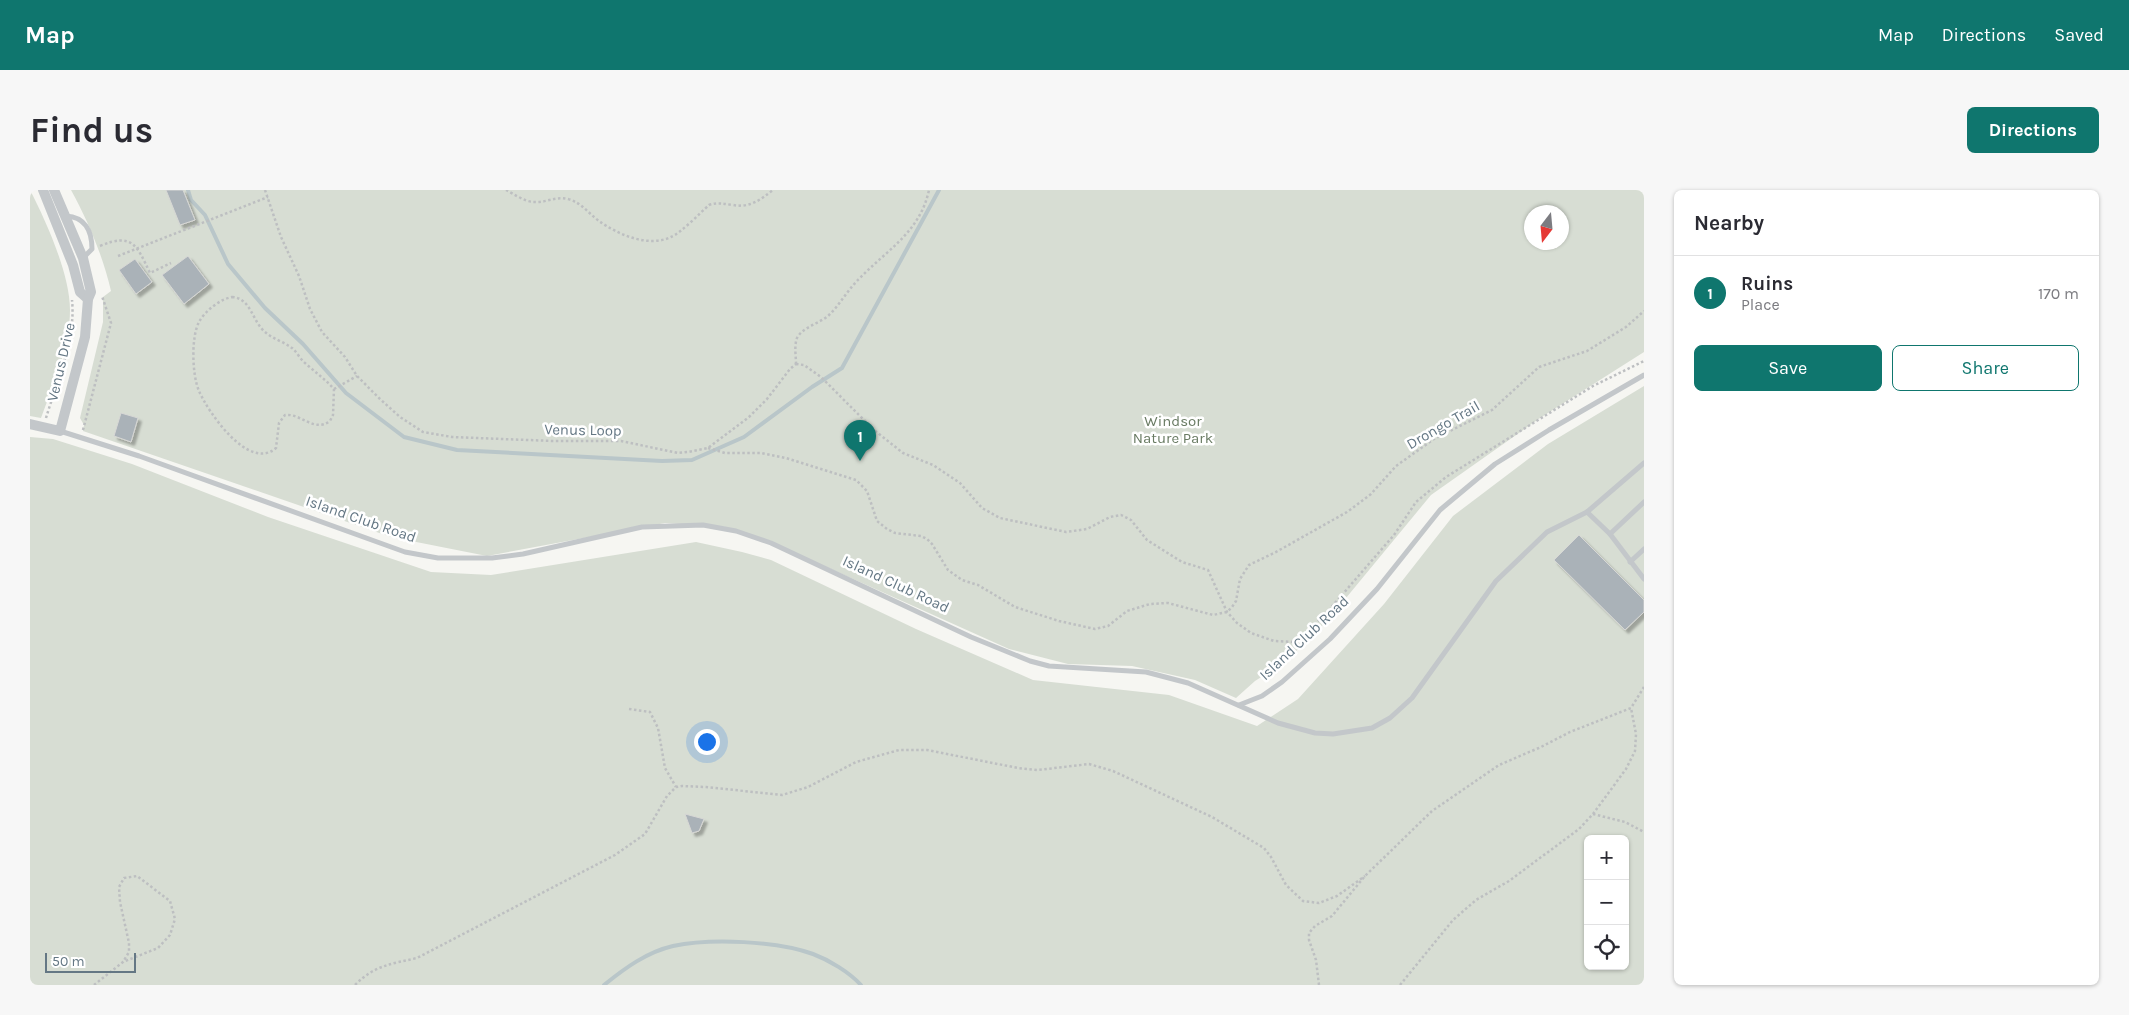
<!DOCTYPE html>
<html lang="en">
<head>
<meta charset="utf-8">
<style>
  :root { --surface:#fff; --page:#f7f7f7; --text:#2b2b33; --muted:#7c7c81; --line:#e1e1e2; --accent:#0f766e }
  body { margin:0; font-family:Karla,sans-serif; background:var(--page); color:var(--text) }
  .controls { position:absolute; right:15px; bottom:15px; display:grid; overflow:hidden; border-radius:8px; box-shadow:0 1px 4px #0004 }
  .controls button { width:45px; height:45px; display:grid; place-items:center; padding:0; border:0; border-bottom:1px solid var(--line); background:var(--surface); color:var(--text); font:25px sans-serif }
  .compass { position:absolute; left:1494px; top:15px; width:45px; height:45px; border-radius:50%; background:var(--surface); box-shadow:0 1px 4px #0004; rotate:196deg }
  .scale { position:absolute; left:15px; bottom:12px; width:91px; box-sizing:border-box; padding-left:5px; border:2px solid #647784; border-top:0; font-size:14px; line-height:18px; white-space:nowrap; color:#647784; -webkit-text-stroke:4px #fff; paint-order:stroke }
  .you { position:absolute; left:676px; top:551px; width:18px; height:18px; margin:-12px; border:4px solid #fff; border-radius:50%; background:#1a73e8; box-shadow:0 0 0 8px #1a73e833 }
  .badge { display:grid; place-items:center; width:32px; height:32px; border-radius:50%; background:var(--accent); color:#fff; font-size:16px; font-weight:700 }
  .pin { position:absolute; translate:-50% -41px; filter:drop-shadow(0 1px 2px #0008) }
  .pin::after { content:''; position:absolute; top:26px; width:18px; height:15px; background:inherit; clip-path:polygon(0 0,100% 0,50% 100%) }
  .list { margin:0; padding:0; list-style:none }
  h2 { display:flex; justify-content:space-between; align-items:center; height:65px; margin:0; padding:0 20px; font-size:21px }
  h2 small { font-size:16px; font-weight:400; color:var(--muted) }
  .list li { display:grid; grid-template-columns:32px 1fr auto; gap:15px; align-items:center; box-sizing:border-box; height:75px; padding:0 20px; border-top:1px solid var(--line) }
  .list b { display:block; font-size:19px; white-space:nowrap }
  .list p { margin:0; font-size:16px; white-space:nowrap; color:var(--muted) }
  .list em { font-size:16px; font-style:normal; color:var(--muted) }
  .actions { display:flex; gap:10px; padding:15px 20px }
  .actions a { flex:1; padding:11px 0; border:1px solid var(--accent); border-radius:8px; text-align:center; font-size:18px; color:var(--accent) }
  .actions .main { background:var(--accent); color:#fff }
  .icon { flex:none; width:28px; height:28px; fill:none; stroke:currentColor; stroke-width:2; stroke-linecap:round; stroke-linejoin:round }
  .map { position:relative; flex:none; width:1614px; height:795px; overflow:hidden; border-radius:8px }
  header { display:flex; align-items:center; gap:30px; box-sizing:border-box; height:70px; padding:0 25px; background:var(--accent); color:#fff }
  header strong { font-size:24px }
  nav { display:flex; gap:28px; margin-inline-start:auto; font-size:18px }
  .intro { display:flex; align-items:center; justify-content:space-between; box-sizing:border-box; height:120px; padding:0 30px }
  h1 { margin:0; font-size:35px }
  .button { padding:12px 22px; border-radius:8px; background:var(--accent); color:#fff; font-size:18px; font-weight:700 }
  main { display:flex; gap:30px; padding:0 30px }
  aside { flex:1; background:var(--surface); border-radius:8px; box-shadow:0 1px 4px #0004 }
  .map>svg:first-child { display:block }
</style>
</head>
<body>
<header>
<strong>Map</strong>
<nav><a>Map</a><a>Directions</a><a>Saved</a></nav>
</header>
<div class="intro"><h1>Find us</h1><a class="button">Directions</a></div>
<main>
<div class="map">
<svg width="1614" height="795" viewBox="0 0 1614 795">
  <defs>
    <filter id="shadow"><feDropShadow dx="3.5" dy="3.5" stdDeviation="1" flood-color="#0004"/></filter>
  </defs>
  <rect width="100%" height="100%" fill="#f6f6f2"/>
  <g fill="#d7ddd3" fill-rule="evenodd">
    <path d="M0 0C16 31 40 84 40 120 40 155 23 196 11 228L0 226Z"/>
    <path d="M41 0H1614V162L1510 228 1401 305 1297 431 1255 472 1225 491 1206 508 1165 490 1102 476 1038 474 979 459 743 353 696 337 635 333 457 366 361 347 53 241 54 235 50 228 73 132V107L81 101C73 66 58 31 41 0ZM1502 22H1532V52H1502Z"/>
    <path d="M1614 196V795H0V247L23 249 102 274 238 327 401 382 461 385 666 352 712 362 741 370 886 439 1003 490 1139 505 1227 536 1268 509 1354 414 1423 326 1518 254ZM1558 649H1595V776H1558Z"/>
  </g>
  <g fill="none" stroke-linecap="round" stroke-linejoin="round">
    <g stroke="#b9c6c9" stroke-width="4">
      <path d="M158 0 161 10 175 25 198 74 235 118 273 154 316 203 374 247 427 260 632 271 662 270 714 247 782 197 812 178 909 0"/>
      <path d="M574 795C595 778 617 762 643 756 681 748 747 751 783 764 799 770 819 782 831 795"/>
    </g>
  </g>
  <g fill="#aab2b8" stroke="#d7d7d5" filter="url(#shadow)">
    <path d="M136 0H153L165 30 150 35Z"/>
    <path d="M158 66 179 94 154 114 132 85Z"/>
    <path d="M105 69 122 92 106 104 89 80Z"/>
    <path d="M91 223 108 228 101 252 84 246Z"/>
    <path d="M1549 345 1614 410V422L1595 440 1524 370Z"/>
    <path d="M655 624 674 629 669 641 662 643Z"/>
  </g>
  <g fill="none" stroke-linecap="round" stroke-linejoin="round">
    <g stroke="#bdbfc1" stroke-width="2.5" stroke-dasharray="2.5 2.5" stroke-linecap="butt">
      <path d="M235 0 251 47 269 86 280 119 292 142 315 167 327 186 350 209 370 227 393 242 422 247 523 251H591L648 263 658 262 678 258 719 227 737 209 760 179 766 174"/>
      <path d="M476 0C484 4 495 12 504 12 516 13 525 6 538 9 552 13 558 23 569 31 587 44 618 58 641 47 651 43 670 23 679 15 688 12 694 14 703 15 720 18 730 10 743 0"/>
      <path d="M70 56C103 42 107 56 120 83L141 73"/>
      <path d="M88 66 238 7"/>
      <path d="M202 107C221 108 222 131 235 142 243 149 254 152 262 158 267 162 270 169 275 173 285 182 295 189 304 199L303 225 300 231C284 243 271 223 255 225L249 233 246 258C219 282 178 222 169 201 162 185 161 147 169 132 175 121 190 109 202 107Z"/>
      <path d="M766 174 774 175 791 187 844 240 873 263 903 275 930 293 952 318 970 328 1036 342 1057 339 1080 327 1091 325 1101 330 1117 350 1152 372 1178 380 1197 422 1207 433 1221 443 1244 451 1264 452 1276 443 1298 421 1364 345 1386 312 1416 287 1563 196 1614 171"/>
      <path d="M766 174C766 166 764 156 767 148 773 137 788 134 798 126 810 115 818 99 830 88 858 59 890 42 899 0"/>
      <path d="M304 199 327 186"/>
      <path d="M16 228C27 191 46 149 42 110"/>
      <path d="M53 240 81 133 72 106"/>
      <path d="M678 258 695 263H731L756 268 826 290 837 301 847 331 857 339 865 343 891 346 897 349 902 354 918 380 932 390 948 395 985 417 1029 431 1065 439 1078 436 1097 421 1120 414 1138 413 1183 425 1197 422 1202 417 1206 411 1210 389 1219 375 1246 362 1317 322 1341 304 1366 276 1404 249 1462 220 1509 177 1557 161 1596 137 1614 121"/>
      <path d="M599 519 620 522 628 538 635 578 646 597"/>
      <path d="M1563 624 1595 632 1614 642"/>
      <path d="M64 795 93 772 128 758 140 745 145 729 140 711 107 686 94 688 89 697 90 712 99 753V762L93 772"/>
      <path d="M325 795C345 775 361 774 387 768L585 665 615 644 637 606 646 597 652 596 676 597 752 605 778 597 826 572 869 560H897L988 578 1008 580 1059 574 1083 581 1182 627 1234 658 1241 667 1256 695 1273 711 1289 713 1307 706 1335 686"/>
      <path d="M1289 795 1286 770 1279 750V743L1285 736 1302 726 1335 686 1402 621 1469 575 1511 557 1540 542 1601 518 1614 497"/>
      <path d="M1370 795 1423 730 1446 710 1479 691 1549 639 1563 624 1596 579 1605 561 1606 544 1601 518"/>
    </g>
    <g stroke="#c3c7ca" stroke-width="5">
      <path d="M36 26C55 27 62 41 62 59L53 68"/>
      <path d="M30 241 109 266 375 362 408 368H462L493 364 612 337 673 335 706 341 741 353 941 447 1000 471 1019 476 1116 482 1158 493 1248 533 1285 543 1303 544 1342 538 1360 528 1382 508 1466 391 1517 342 1557 322 1614 273"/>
      <path d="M1557 322 1580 344 1614 389"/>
      <path d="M1580 344 1614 312"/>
      <path d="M1600 372 1614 359"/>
      <path d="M1209 515 1232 506 1252 492 1300 449 1347 399 1410 320 1465 274 1519 240 1614 185"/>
    </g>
    <g stroke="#c3c7ca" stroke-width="10">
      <path d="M13 0 43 75 50 102 58 109"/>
      <path d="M0 234 30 241 55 147 58 109 61 102 53 68 24 0"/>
    </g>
  </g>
  <g text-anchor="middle" stroke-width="5" stroke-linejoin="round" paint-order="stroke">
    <g font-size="15" fill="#647784" stroke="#fff">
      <text transform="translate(31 172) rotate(-77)" y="5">Venus Drive</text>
      <text transform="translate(1413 235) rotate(-30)" y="5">Drongo Trail</text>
      <text transform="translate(553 240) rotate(1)" y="5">Venus Loop</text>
      <text transform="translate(331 329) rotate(19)" y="5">Island Club Road</text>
      <text transform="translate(866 394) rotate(25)" y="5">Island Club Road</text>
      <text transform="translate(1274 448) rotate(-43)" y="5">Island Club Road</text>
    </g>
    <g font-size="15" fill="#697b63" stroke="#fff">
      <text x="1143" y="236">Windsor<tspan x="1143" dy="17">Nature Park</tspan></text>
    </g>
  </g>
</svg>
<div class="controls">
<button>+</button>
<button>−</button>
<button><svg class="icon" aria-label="locate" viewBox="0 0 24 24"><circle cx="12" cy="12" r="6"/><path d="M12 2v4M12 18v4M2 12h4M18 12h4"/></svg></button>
</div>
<svg class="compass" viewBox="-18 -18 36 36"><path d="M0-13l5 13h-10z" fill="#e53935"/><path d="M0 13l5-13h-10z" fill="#7c7c81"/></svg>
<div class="scale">50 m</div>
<div class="you"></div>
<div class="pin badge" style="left:830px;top:271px">1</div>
</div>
<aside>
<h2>Nearby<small></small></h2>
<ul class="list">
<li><span class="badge">1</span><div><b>Ruins</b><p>Place</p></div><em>170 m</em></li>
</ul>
<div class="actions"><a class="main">Save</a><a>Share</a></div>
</aside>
</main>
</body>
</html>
